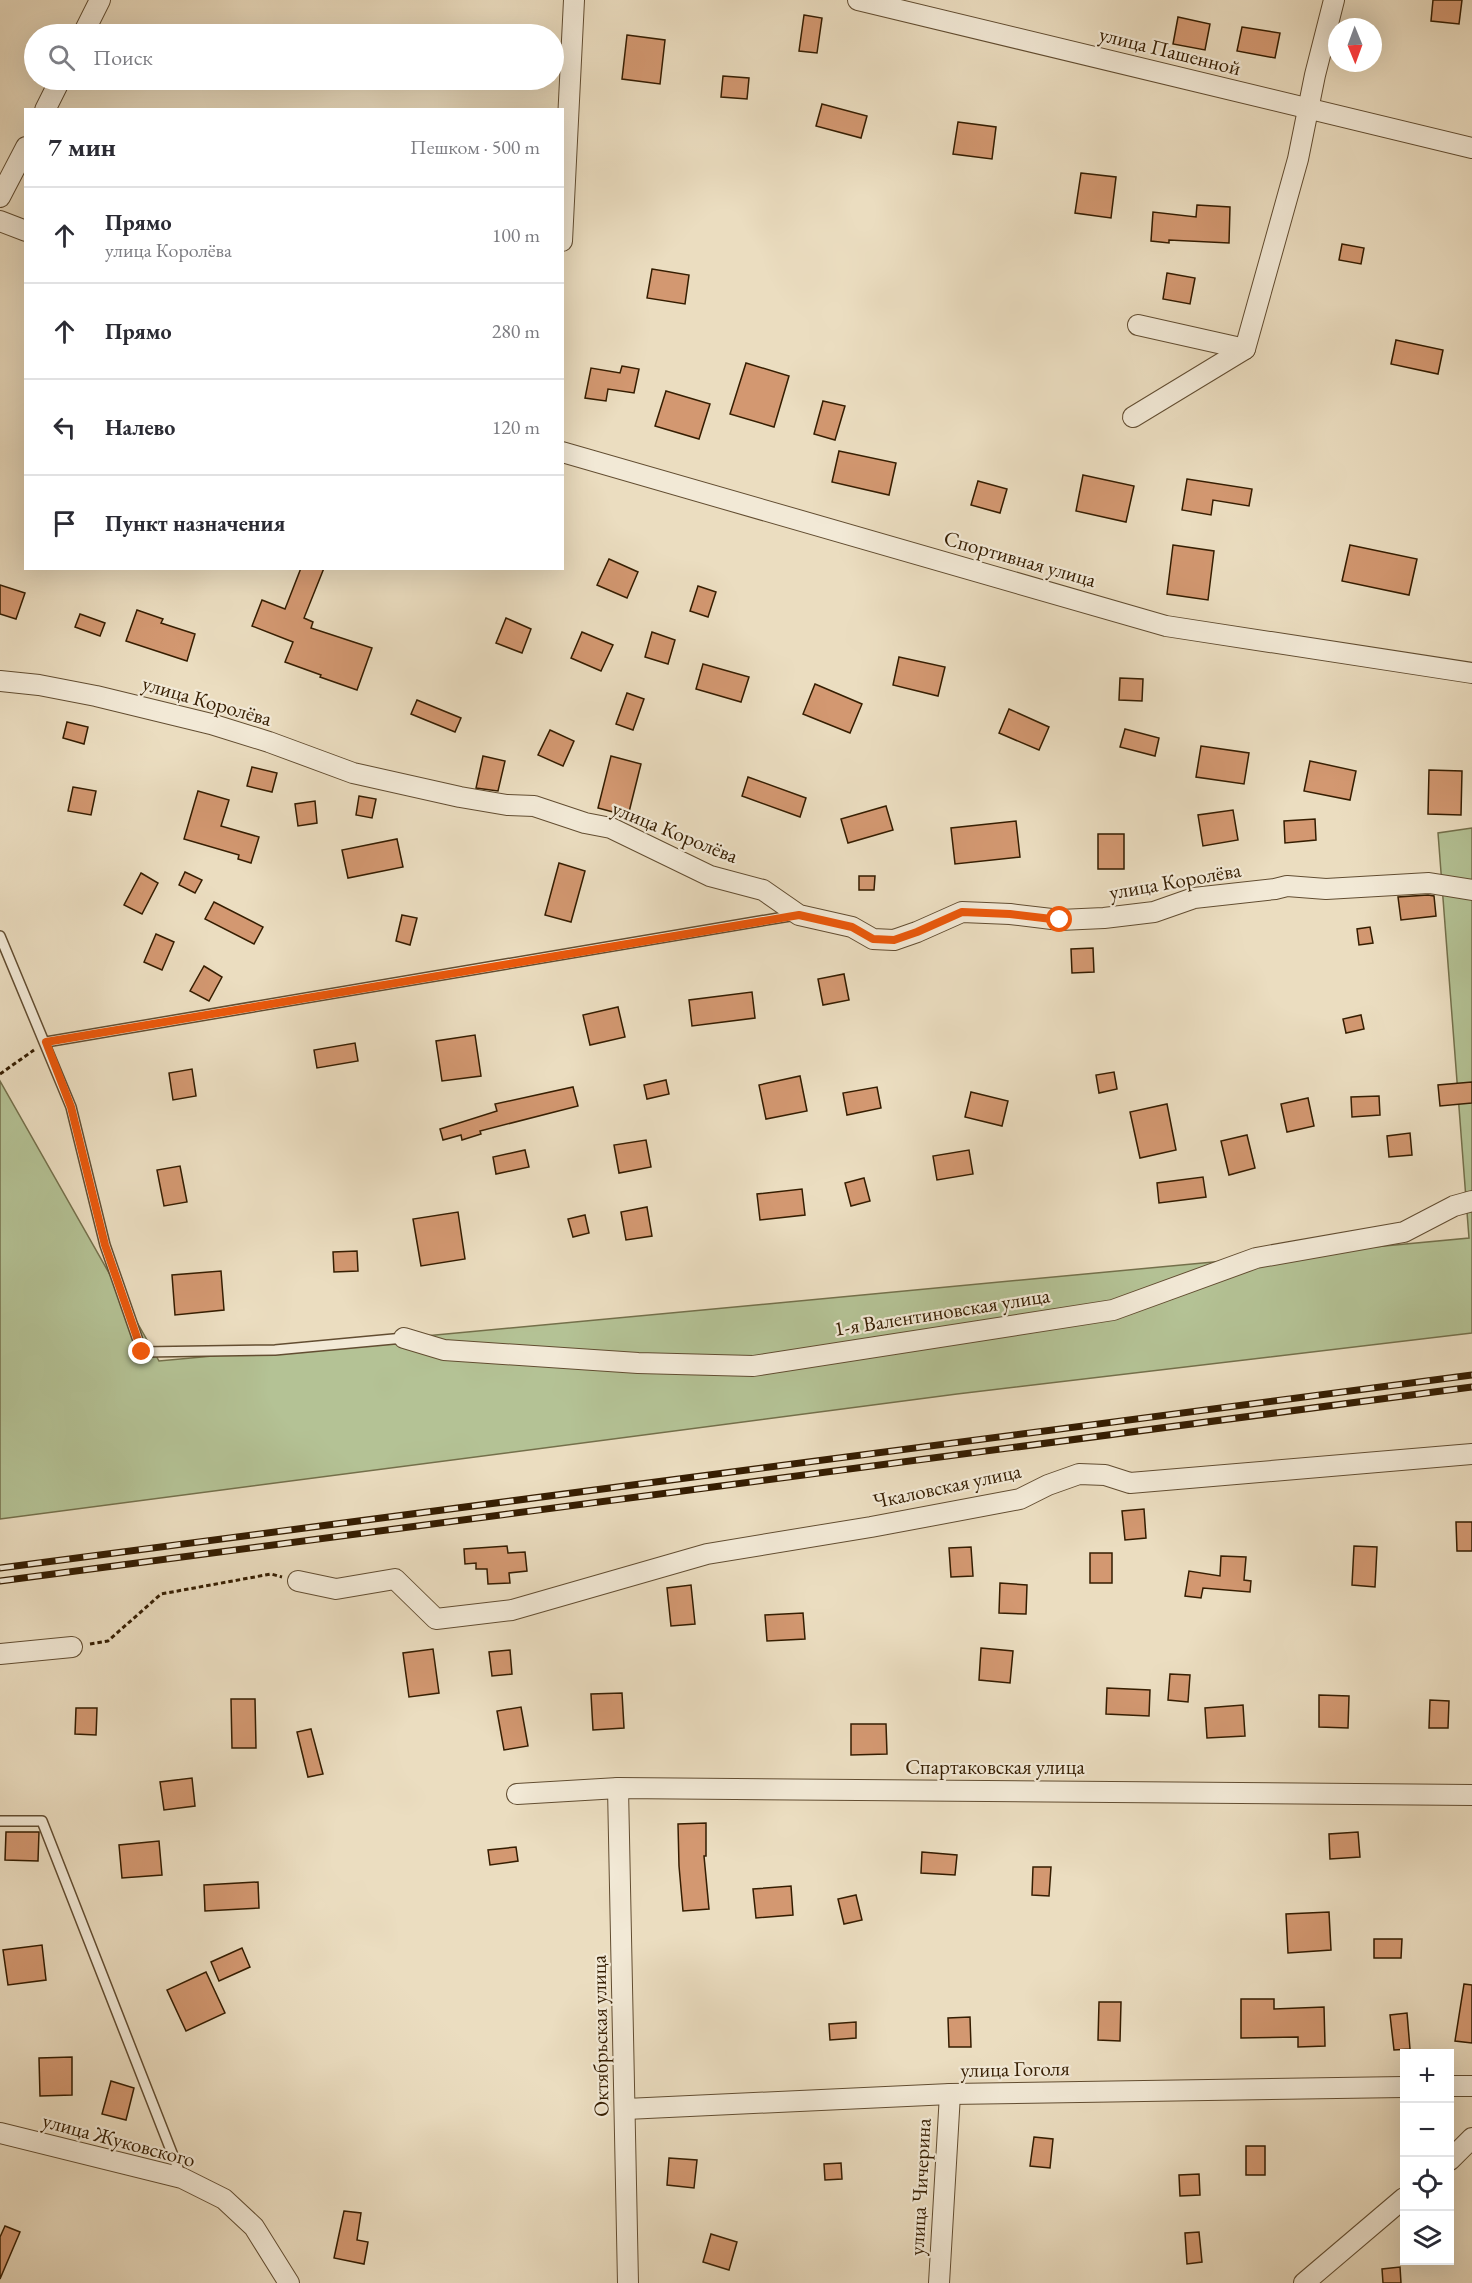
<!DOCTYPE html>
<html lang="ru">
<head>
<meta charset="utf-8">
<style>
  :root { --surface:#fff; --page:#f2f2f3; --text:#2b2b33; --muted:#7c7c81; --line:#e1e1e2 }
  body { margin:0; font-family:"EB Garamond",serif; background:var(--page); color:var(--text) }
  .controls { position:absolute; right:18px; bottom:18px; display:grid; overflow:hidden; border-radius:0px; box-shadow:0 6px 24px #0002 }
  .controls button { width:54px; height:54px; display:grid; place-items:center; padding:0; border:0; border-bottom:2px solid var(--line); background:var(--surface); color:var(--text); font:30px sans-serif }
  .compass { position:absolute; left:1328px; top:18px; width:54px; height:54px; border-radius:50%; background:var(--surface); box-shadow:0 6px 24px #0002; rotate:179deg }
  .stop { position:absolute; width:18px; height:18px; margin:-14px; border:4px solid #ea580c; border-radius:50%; background:#fff }
  .stop.end { background:#ea580c; border-color:#fff; box-shadow:0 2px 6px #0008 }
  .list { margin:0; padding:0; list-style:none }
  h2 { display:flex; justify-content:space-between; align-items:center; height:78px; margin:0; padding:0 24px; font-size:26px }
  h2 small { font-size:20px; font-weight:400; color:var(--muted) }
  .list li { display:grid; grid-template-columns:39px 1fr auto; gap:18px; align-items:center; box-sizing:border-box; height:96px; padding:0 24px; border-top:2px solid var(--line) }
  .list b { display:block; font-size:22px; white-space:nowrap }
  .list p { margin:0; font-size:20px; white-space:nowrap; color:var(--muted) }
  .list em { font-size:20px; font-style:normal; color:var(--muted) }
  .icon { flex:none; width:33px; height:33px; fill:none; stroke:currentColor; stroke-width:2; stroke-linecap:round; stroke-linejoin:round }
  .map { position:relative; flex:none; width:1472px; height:2283px; overflow:hidden }
  .search { position:absolute; background:var(--surface); box-shadow:0 6px 24px #0002; left:24px; top:24px; width:540px; height:66px; display:flex; align-items:center; gap:15px; box-sizing:border-box; padding:0 21px; border-radius:33px; color:var(--muted); font-size:22px }
  .panel { position:absolute; background:var(--surface); box-shadow:0 6px 24px #0002; left:24px; top:108px; width:540px; height:462px; border-radius:0px }
  .map>svg:first-child { display:block }
</style>
</head>
<body>
<div class="map">
<svg width="1472" height="2283" viewBox="0 0 1472 2283">
  <rect width="100%" height="100%" fill="#ebddc0"/>
  <filter id="stains"><feTurbulence type="fractalNoise" baseFrequency=".00333" numOctaves="4"/><feColorMatrix values="0 0 0 0 .2 0 0 0 0 .09 0 0 0 0 .02 0 0 0 .5 -.17"/></filter>
  <radialGradient id="worn" r=".72"><stop offset=".6" stop-color="#630" stop-opacity="0"/><stop offset="1" stop-color="#630" stop-opacity=".3"/></radialGradient>
  <path fill="#b4c295" stroke="#74704b" stroke-width="1.5" d="M1472 828V1333L957 1394 0 1519V1081L159 1361 1469 1238 1438 833Z"/>
  <g fill="#d39871" stroke="#351d01" stroke-width="1.5">
    <path d="M1433 0H1462L1459 24 1431 21Z"/>
    <path d="M804 15 822 18 817 53 799 51Z"/>
    <path d="M1178 17 1210 24 1205 50 1173 44Z"/>
    <path d="M1242 27 1280 33 1275 58 1237 51Z"/>
    <path d="M627 35 665 40 660 84 622 79Z"/>
    <path d="M723 76 749 78 747 99 721 97Z"/>
    <path d="M822 104 867 116 861 138 816 126Z"/>
    <path d="M958 122 996 127 992 159 953 154Z"/>
    <path d="M1081 173 1116 177 1111 218 1075 213Z"/>
    <path d="M1197 205 1230 207 1229 243 1169 240V243L1151 241 1153 212 1196 217Z"/>
    <path d="M1342 244 1364 248 1361 264 1339 260Z"/>
    <path d="M652 269 689 275 685 304 647 298Z"/>
    <path d="M1167 273 1195 278 1190 304 1163 299Z"/>
    <path d="M1396 340 1443 350 1438 374 1391 364Z"/>
    <path d="M746 363 789 376 774 427 730 414Z"/>
    <path d="M622 366 639 369 634 393 608 389 606 401 585 398 591 368 620 373Z"/>
    <path d="M666 391 710 404 699 439 655 426Z"/>
    <path d="M823 401 845 406 835 440 814 434Z"/>
    <path d="M839 451 896 463 889 495 832 482Z"/>
    <path d="M1083 475 1134 486 1126 522 1076 511Z"/>
    <path d="M1187 479 1252 489 1249 506 1213 500 1211 515 1182 510Z"/>
    <path d="M978 481 1007 489 1000 513 971 505Z"/>
    <path d="M1173 545 1214 551 1208 600 1167 594Z"/>
    <path d="M1350 545 1417 559 1409 595 1342 581Z"/>
    <path d="M609 559 638 572 627 598 597 585Z"/>
    <path d="M301 568H324L304 618 313 622 311 628 372 648 357 690 320 677 321 675 285 662 293 642 252 626 262 600 285 609Z"/>
    <path d="M0 585 25 593 16 619 0 614Z"/>
    <path d="M698 586 716 592 708 617 690 611Z"/>
    <path d="M137 610 163 619 161 623 195 634 187 661 126 641Z"/>
    <path d="M80 614 105 623 100 636 75 627Z"/>
    <path d="M506 618 531 629 522 653 496 643Z"/>
    <path d="M582 632 613 645 601 671 571 658Z"/>
    <path d="M652 632 675 640 668 664 645 657Z"/>
    <path d="M899 657 945 667 938 696 893 685Z"/>
    <path d="M703 664 749 677 741 702 696 689Z"/>
    <path d="M1120 678 1143 679 1142 701 1119 700Z"/>
    <path d="M815 684 862 704 850 733 803 714Z"/>
    <path d="M627 693 644 699 633 730 616 724Z"/>
    <path d="M417 700 461 718 455 732 411 714Z"/>
    <path d="M1009 709 1049 727 1039 750 999 733Z"/>
    <path d="M67 722 88 727 84 744 63 738Z"/>
    <path d="M1125 729 1159 738 1155 756 1120 747Z"/>
    <path d="M550 730 574 741 563 766 538 755Z"/>
    <path d="M1201 746 1249 753 1244 784 1196 777Z"/>
    <path d="M483 756 505 761 498 791 476 788Z"/>
    <path d="M611 756 641 764 628 816 598 808Z"/>
    <path d="M1310 761 1356 771 1350 800 1304 791Z"/>
    <path d="M252 767 277 773 272 792 247 786Z"/>
    <path d="M1429 770 1462 771 1461 815 1428 814Z"/>
    <path d="M748 777 806 798 800 817 742 796Z"/>
    <path d="M73 787 96 791 91 815 68 811Z"/>
    <path d="M198 791 229 800 221 826 259 837 251 863 238 859 239 855 184 839Z"/>
    <path d="M359 796 376 799 372 818 356 815Z"/>
    <path d="M315 801 317 823 298 826 295 804Z"/>
    <path d="M886 806 893 830 848 843 841 819Z"/>
    <path d="M1233 810 1238 840 1203 846 1198 815Z"/>
    <path d="M1315 819 1316 840 1285 843 1284 821Z"/>
    <path d="M1016 821 1020 857 955 864 951 828Z"/>
    <rect x="1098" y="834" width="26" height="35"/>
    <path d="M397 839 403 867 348 878 342 850Z"/>
    <path d="M559 863 585 871 571 922 545 915Z"/>
    <path d="M185 872 202 880 195 893 179 885Z"/>
    <path d="M141 873 158 883 142 914 124 905Z"/>
    <path d="M859 876H875L874 890H859Z"/>
    <path d="M1428 895 1434 896 1436 916 1401 920 1398 897Z"/>
    <path d="M214 902 263 927 254 944 205 919Z"/>
    <path d="M402 915 417 918 410 945 396 941Z"/>
    <path d="M1370 927 1373 943 1359 945 1357 929Z"/>
    <path d="M156 934 174 942 162 970 144 962Z"/>
    <path d="M1093 948 1094 972 1072 973 1071 949Z"/>
    <path d="M204 966 222 977 209 1001 190 991Z"/>
    <path d="M844 974 849 1000 823 1005 818 979Z"/>
    <path d="M752 992 755 1018 692 1026 689 1000Z"/>
    <path d="M618 1007 625 1037 590 1045 583 1015Z"/>
    <path d="M1361 1015 1364 1029 1346 1033 1343 1019Z"/>
    <path d="M475 1035 481 1076 442 1081 436 1041Z"/>
    <path d="M355 1043 358 1061 317 1068 314 1050Z"/>
    <path d="M192 1069 196 1096 173 1100 169 1073Z"/>
    <path d="M1114 1072 1117 1089 1099 1093 1096 1075Z"/>
    <path d="M800 1076 807 1111 766 1119 759 1085Z"/>
    <path d="M666 1080 669 1094 647 1099 644 1085Z"/>
    <path d="M1472 1082V1103L1440 1106 1438 1085Z"/>
    <path d="M573 1087 578 1106 480 1131 481 1134 462 1140 461 1135 443 1140 440 1129 497 1111 495 1104Z"/>
    <path d="M877 1087 881 1108 847 1115 843 1093Z"/>
    <path d="M971 1092 1008 1101 1002 1126 965 1117Z"/>
    <path d="M1379 1096 1380 1115 1352 1117 1351 1097Z"/>
    <path d="M1308 1098 1314 1126 1287 1132 1281 1104Z"/>
    <path d="M1167 1104 1176 1150 1140 1158 1130 1112Z"/>
    <path d="M1410 1133 1412 1155 1389 1157 1387 1136Z"/>
    <path d="M1247 1135 1255 1168 1229 1175 1221 1141Z"/>
    <path d="M646 1140 651 1167 619 1173 614 1145Z"/>
    <path d="M525 1150 529 1167 496 1174 493 1157Z"/>
    <path d="M969 1150 973 1174 937 1180 933 1156Z"/>
    <path d="M180 1166 187 1202 164 1206 157 1170Z"/>
    <path d="M1203 1177 1206 1197 1159 1203 1157 1183Z"/>
    <path d="M864 1178 870 1201 851 1206 845 1183Z"/>
    <path d="M802 1189 805 1215 760 1220 757 1194Z"/>
    <path d="M647 1207 652 1236 626 1240 621 1212Z"/>
    <path d="M458 1212 465 1259 421 1266 413 1219Z"/>
    <path d="M585 1215 589 1233 573 1237 568 1219Z"/>
    <path d="M357 1251 358 1271 334 1272 333 1252Z"/>
    <path d="M221 1271 224 1310 175 1315 172 1275Z"/>
    <path d="M1144 1509 1146 1538 1125 1540 1122 1511Z"/>
    <path d="M1456 1522H1472V1551H1457Z"/>
    <path d="M507 1546 508 1553 525 1552 527 1571 509 1573 510 1583 488 1584 487 1569H476V1563L465 1564 464 1549Z"/>
    <path d="M1354 1546 1377 1547 1375 1587 1352 1585Z"/>
    <path d="M971 1547 973 1576 951 1577 949 1548Z"/>
    <rect x="1090" y="1553" width="22" height="30"/>
    <path d="M1221 1556 1246 1557 1244 1580 1251 1581 1250 1592 1203 1588 1201 1598 1185 1596 1189 1571 1220 1576Z"/>
    <path d="M1000 1583 1027 1585 1026 1614 999 1613Z"/>
    <path d="M691 1585 695 1624 671 1626 667 1588Z"/>
    <path d="M803 1613 805 1639 767 1641 765 1615Z"/>
    <path d="M981 1648 1013 1651 1010 1683 979 1680Z"/>
    <path d="M433 1649 439 1693 409 1697 403 1653Z"/>
    <path d="M510 1650 512 1674 492 1676 489 1652Z"/>
    <path d="M1170 1674 1190 1675 1188 1702 1168 1700Z"/>
    <path d="M1107 1688 1150 1690 1149 1716 1106 1714Z"/>
    <path d="M622 1693 624 1728 593 1730 591 1694Z"/>
    <path d="M1319 1695 1349 1696 1348 1728 1319 1727Z"/>
    <path d="M231 1699H255L256 1748H232Z"/>
    <path d="M1430 1700 1449 1701 1448 1728H1429Z"/>
    <path d="M1243 1705 1245 1736 1207 1738 1205 1708Z"/>
    <path d="M521 1707 528 1746 504 1750 497 1711Z"/>
    <path d="M76 1708H97L96 1735 75 1734Z"/>
    <path d="M851 1724H886L887 1754 851 1755Z"/>
    <path d="M311 1729 323 1774 308 1777 297 1732Z"/>
    <path d="M192 1778 195 1806 164 1810 160 1782Z"/>
    <path d="M706 1823V1856H704L709 1909 683 1911 679 1866 678 1824Z"/>
    <path d="M6 1832H39L38 1861 5 1860Z"/>
    <path d="M1358 1832 1360 1857 1330 1859 1329 1834Z"/>
    <path d="M159 1841 162 1875 122 1878 119 1845Z"/>
    <path d="M516 1847 518 1861 490 1865 488 1850Z"/>
    <path d="M922 1852 957 1855 955 1875 921 1873Z"/>
    <path d="M1033 1867H1051L1049 1896 1032 1895Z"/>
    <path d="M258 1882 259 1908 205 1911 204 1885Z"/>
    <path d="M791 1886 793 1915 756 1918 753 1889Z"/>
    <path d="M856 1895 862 1920 844 1924 838 1899Z"/>
    <path d="M1329 1912 1331 1950 1288 1953 1286 1914Z"/>
    <path d="M1374 1939H1402L1401 1958H1374Z"/>
    <path d="M42 1945 46 1980 8 1985 3 1950Z"/>
    <path d="M242 1948 250 1967 219 1981 211 1962Z"/>
    <path d="M206 1972 225 2013 186 2031 167 1990Z"/>
    <path d="M1464 1984 1472 1985V2043L1455 2041Z"/>
    <path d="M1241 1999H1274V2009L1324 2007 1325 2046 1298 2047V2037L1241 2038Z"/>
    <path d="M1099 2002H1121L1120 2041 1098 2040Z"/>
    <path d="M1407 2013 1410 2049 1394 2050 1390 2015Z"/>
    <path d="M970 2017 971 2047H949L948 2018Z"/>
    <path d="M856 2022V2038L830 2040 829 2024Z"/>
    <path d="M72 2057V2095L40 2096 39 2058Z"/>
    <path d="M111 2081 134 2088 126 2120 102 2114Z"/>
    <path d="M1034 2137 1053 2139 1050 2168 1030 2166Z"/>
    <rect x="1246" y="2146" width="19" height="29"/>
    <path d="M669 2158 697 2160 694 2188 667 2185Z"/>
    <path d="M841 2163 842 2179 825 2180 824 2164Z"/>
    <path d="M1199 2174 1200 2195 1180 2196 1179 2175Z"/>
    <path d="M344 2211 361 2213 357 2240 368 2242 364 2264 334 2258Z"/>
    <path d="M5 2226 20 2232 0 2279V2237Z"/>
    <path d="M1199 2232 1202 2262 1187 2264 1185 2233Z"/>
    <path d="M711 2234 737 2242 729 2270 703 2262Z"/>
    <path d="M1400 2267 1401 2283H1383L1382 2269Z"/>
  </g>
  <g fill="none" stroke-linecap="round" stroke-linejoin="round">
    <g stroke="#624d31" stroke-width="12">
      <g id="service">
        <path d="M0 936 71 1107 105 1245 142 1352 275 1350 404 1338"/>
        <path d="M46 1042 796 915"/>
        <path d="M0 1821H42L181 2176"/>
      </g>
    </g>
    <g stroke="#624d31" stroke-width="22">
      <g id="minor">
        <path d="M858 0 1472 148"/>
        <path d="M83 34 100 0"/>
        <path d="M45 110 60 80"/>
        <path d="M0 197 26 147"/>
        <path d="M0 221 26 231"/>
        <path d="M562 241 574 0"/>
        <path d="M1138 325 1245 349 1298 159 1315 75 1334 0"/>
        <path d="M1133 417 1245 349"/>
        <path d="M562 452 1166 626 1472 673"/>
        <path d="M0 681 39 685 96 696 211 724 269 742 353 773 460 797 507 805 534 806 585 823 611 828 710 876 763 890 799 915 852 927 873 939 894 940 917 932 962 912 1010 914 1060 920 1104 918 1154 912 1194 898 1275 889 1287 886 1326 889 1429 883 1472 890"/>
        <path d="M404 1338 444 1350 638 1363 753 1366 1113 1310 1256 1258 1404 1232 1454 1206 1472 1201"/>
        <path d="M298 1581 336 1589 395 1579 436 1619 512 1610 707 1554 871 1527 1020 1499 1048 1485 1079 1474 1105 1475 1130 1483 1472 1454"/>
        <path d="M0 1654 72 1647"/>
        <path d="M618 1788 628 2283"/>
        <path d="M517 1794 618 1788 1472 1795"/>
        <path d="M1450 2086H1472"/>
        <path d="M626 2109 950 2094 1404 2087"/>
        <path d="M0 2133 182 2178 224 2199 254 2227 289 2283"/>
        <path d="M1450 2160 1472 2138"/>
        <path d="M939 2283 950 2094"/>
        <path d="M1304 2283 1404 2198"/>
      </g>
    </g>
    <g stroke="#351d01" stroke-width="3" stroke-dasharray="4.5 3" stroke-linecap="butt">
      <path d="M0 1074 34 1050"/>
      <path d="M90 1644 108 1641 161 1594 271 1574 282 1577"/>
    </g>
    <use href="#service" stroke="#f2e9d6" stroke-width="9"/>
    <use href="#minor" stroke="#f2e9d6" stroke-width="20"/>
    <g stroke="#351d01" stroke-width="7">
      <g id="rail">
        <path d="M0 1568 1472 1375"/>
        <path d="M0 1581 1472 1387"/>
      </g>
    </g>
    <use href="#rail" stroke="#f2e9d6" stroke-width="4.5" stroke-dasharray="14" stroke-linecap="butt"/>
  </g>
  <g fill="none" stroke-linecap="round" stroke-linejoin="round">
    <path stroke="#ea580c" stroke-width="8" d="M142 1352 105 1245 71 1107 46 1042 799 915 852 927 873 939 894 940 917 932 962 912 1010 914 1060 920"/>
  </g>
  <g text-anchor="middle" stroke-width="4.5" stroke-linejoin="round" paint-order="stroke">
    <g font-size="21" fill="#351d01" stroke="#f2e9d6">
      <text transform="translate(1170 51) rotate(14)" y="7">улица Пашенной</text>
      <text transform="translate(1020 559) rotate(16)" y="7">Спортивная улица</text>
      <text transform="translate(207 701) rotate(16)" y="7">улица Королёва</text>
      <text transform="translate(675 832) rotate(22)" y="7">улица Королёва</text>
      <text transform="translate(1175 881) rotate(-10)" y="7">улица Королёва</text>
      <text transform="translate(942 1312) rotate(-9)" y="7">1-я Валентиновская улица</text>
      <text transform="translate(947 1486) rotate(-12)" y="7">Чкаловская улица</text>
      <text x="995" y="1774">Спартаковская улица</text>
      <text transform="translate(600 2036) rotate(-91)" y="7">Октябрьская улица</text>
      <text transform="translate(1015 2069) rotate(-1)" y="7">улица Гоголя</text>
      <text transform="translate(119 2140) rotate(15)" y="7">улица Жуковского</text>
      <text transform="translate(920 2187) rotate(-87)" y="7">улица Чичерина</text>
    </g>
  </g>
  <rect width="100%" height="100%" filter="url(#stains)"/>
  <rect width="100%" height="100%" fill="url(#worn)"/>
</svg>
<div class="controls">
<button>+</button>
<button>−</button>
<button><svg class="icon" aria-label="locate" viewBox="0 0 24 24"><circle cx="12" cy="12" r="6"/><path d="M12 2v4M12 18v4M2 12h4M18 12h4"/></svg></button>
<button><svg class="icon" aria-label="layers" viewBox="0 0 24 24"><path d="M12 4l9 5-9 5-9-5zM3 14l9 5 9-5"/></svg></button>
</div>
<svg class="compass" viewBox="-18 -18 36 36"><path d="M0-13l5 13h-10z" fill="#e53935"/><path d="M0 13l5-13h-10z" fill="#7c7c81"/></svg>
<div class="stop" style="left:1060px;top:920px"></div>
<div class="stop end" style="left:142px;top:1352px"></div>
<div class="search"><svg class="icon" aria-label="search" viewBox="0 0 24 24"><circle cx="10" cy="10" r="6"/><path d="M15 15l6 6"/></svg>Поиск</div>
<section class="panel">
<h2>7 мин<small>Пешком · 500 m</small></h2>
<ul class="list">
<li><svg class="icon" aria-label="ahead" viewBox="0 0 24 24"><path d="M12 20V5M6 11l6-6 6 6"/></svg><div><b>Прямо</b><p>улица Королёва</p></div><em>100 m</em></li>
<li><svg class="icon" aria-label="ahead" viewBox="0 0 24 24"><path d="M12 20V5M6 11l6-6 6 6"/></svg><div><b>Прямо</b></div><em>280 m</em></li>
<li><svg class="icon" aria-label="left" viewBox="0 0 24 24"><path d="M17 20v-9H6M10 6l-5 5 5 5"/></svg><div><b>Налево</b></div><em>120 m</em></li>
<li><svg class="icon" aria-label="arrive" viewBox="0 0 24 24"><path d="M6 21V4h12l-3 4 3 4H6"/></svg><div><b>Пункт назначения</b></div></li>
</ul>
</section>
</div>
</body>
</html>
